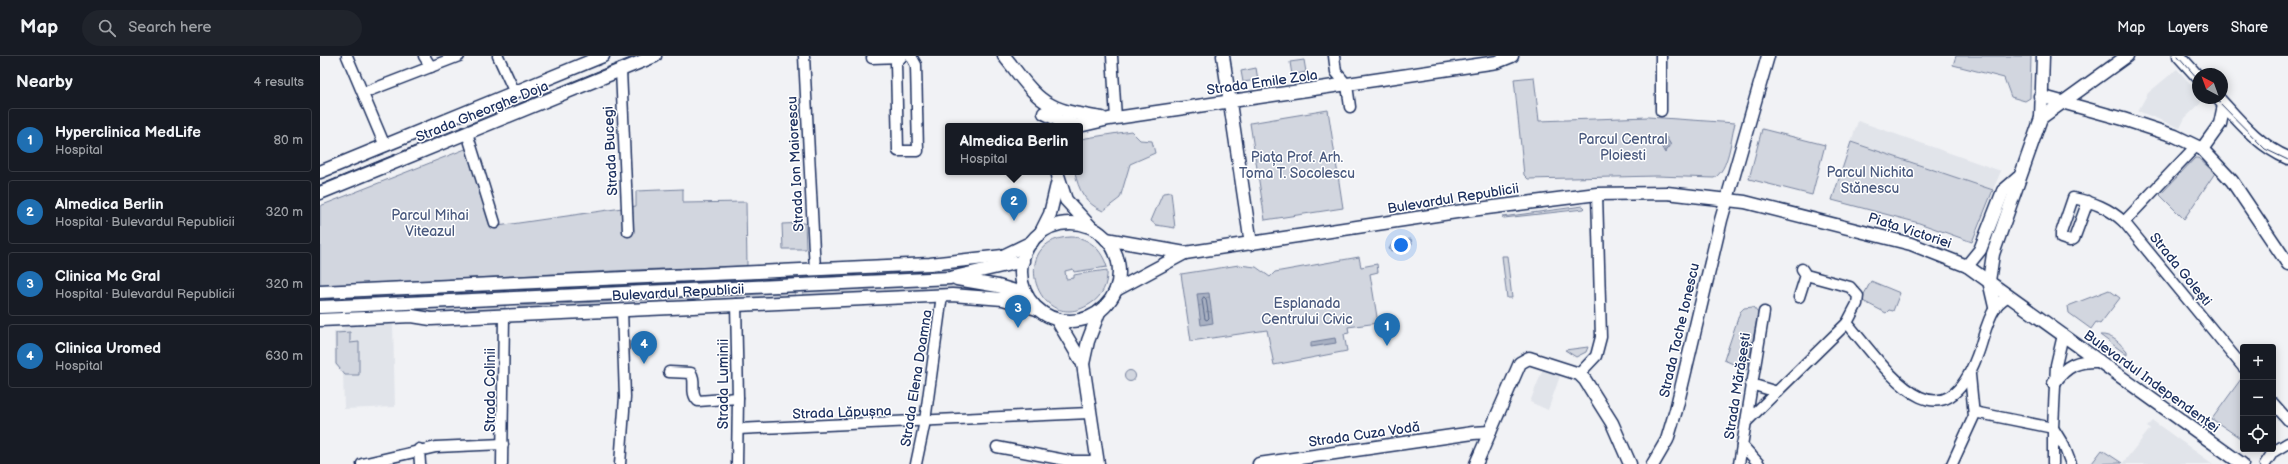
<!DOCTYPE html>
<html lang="en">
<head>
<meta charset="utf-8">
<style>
  :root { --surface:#171b24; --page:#20242c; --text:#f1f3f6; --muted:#9ea1a6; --line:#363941; --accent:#1f6fb2 }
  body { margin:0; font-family:"Balsamiq Sans",sans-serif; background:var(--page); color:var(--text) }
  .controls { position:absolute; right:12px; bottom:12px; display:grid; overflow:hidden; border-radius:4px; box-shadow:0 2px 10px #0003 }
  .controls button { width:36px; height:36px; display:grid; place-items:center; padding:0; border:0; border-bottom:1px solid var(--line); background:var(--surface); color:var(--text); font:20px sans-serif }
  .compass { position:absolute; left:1872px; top:12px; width:36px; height:36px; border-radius:50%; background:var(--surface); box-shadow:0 2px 10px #0003; rotate:319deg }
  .you { position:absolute; left:1081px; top:189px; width:14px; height:14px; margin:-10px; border:3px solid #fff; border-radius:50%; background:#1a73e8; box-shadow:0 0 0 6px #1a73e833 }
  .badge { display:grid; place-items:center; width:26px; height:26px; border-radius:50%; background:var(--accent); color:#fff; font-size:13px; font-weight:700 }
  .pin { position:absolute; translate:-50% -33px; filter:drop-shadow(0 1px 2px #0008) }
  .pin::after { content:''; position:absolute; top:21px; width:14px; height:12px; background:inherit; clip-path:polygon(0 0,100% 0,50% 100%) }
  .popup { position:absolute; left:625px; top:67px; width:138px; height:52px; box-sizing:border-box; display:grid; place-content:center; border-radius:4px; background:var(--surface); filter:drop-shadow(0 1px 3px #0005); font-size:13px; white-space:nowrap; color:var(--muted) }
  .popup b { font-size:15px; color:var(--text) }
  .popup::after { content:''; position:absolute; left:50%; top:100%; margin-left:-8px; border:8px solid transparent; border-top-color:var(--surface) }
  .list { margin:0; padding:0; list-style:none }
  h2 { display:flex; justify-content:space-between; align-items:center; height:52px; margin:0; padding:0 16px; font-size:17px }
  h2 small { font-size:13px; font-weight:400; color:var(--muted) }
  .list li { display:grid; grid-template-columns:26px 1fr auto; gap:12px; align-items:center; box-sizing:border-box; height:64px; margin:0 8px 8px; padding:0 8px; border:1px solid var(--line); border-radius:4px }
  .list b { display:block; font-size:15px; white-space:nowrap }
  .list p { margin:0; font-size:13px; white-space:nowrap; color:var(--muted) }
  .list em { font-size:13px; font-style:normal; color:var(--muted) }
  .icon { flex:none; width:22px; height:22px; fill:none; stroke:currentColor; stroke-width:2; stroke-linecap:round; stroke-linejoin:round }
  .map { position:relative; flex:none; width:1968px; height:408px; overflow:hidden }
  header { display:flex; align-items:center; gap:24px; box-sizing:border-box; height:56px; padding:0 20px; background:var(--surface); border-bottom:1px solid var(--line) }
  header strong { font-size:19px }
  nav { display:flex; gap:22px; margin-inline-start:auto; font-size:14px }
  .search { width:280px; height:36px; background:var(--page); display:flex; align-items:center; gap:10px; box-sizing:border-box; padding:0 14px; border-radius:22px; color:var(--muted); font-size:15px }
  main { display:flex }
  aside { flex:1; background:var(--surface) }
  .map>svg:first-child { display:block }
</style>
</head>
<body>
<header>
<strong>Map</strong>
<div class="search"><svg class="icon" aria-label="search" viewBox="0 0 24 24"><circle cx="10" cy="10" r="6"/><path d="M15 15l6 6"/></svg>Search here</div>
<nav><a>Map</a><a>Layers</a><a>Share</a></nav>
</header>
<main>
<aside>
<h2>Nearby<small>4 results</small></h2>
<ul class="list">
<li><span class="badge">1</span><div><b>Hyperclinica MedLife</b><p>Hospital</p></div><em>80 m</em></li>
<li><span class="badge">2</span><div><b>Almedica Berlin</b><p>Hospital · Bulevardul Republicii</p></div><em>320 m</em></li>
<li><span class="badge">3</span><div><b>Clinica Mc Gral</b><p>Hospital · Bulevardul Republicii</p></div><em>320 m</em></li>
<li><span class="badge">4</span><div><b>Clinica Uromed</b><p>Hospital</p></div><em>630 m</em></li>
</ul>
</aside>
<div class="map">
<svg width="1968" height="408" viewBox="0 0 1968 408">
  <defs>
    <pattern id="water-ripples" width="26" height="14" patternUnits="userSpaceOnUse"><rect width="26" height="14" fill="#a8b0c2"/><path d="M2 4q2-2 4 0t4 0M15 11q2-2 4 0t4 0" fill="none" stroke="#8890a1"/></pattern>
  </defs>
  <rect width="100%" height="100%" fill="#f1f2f5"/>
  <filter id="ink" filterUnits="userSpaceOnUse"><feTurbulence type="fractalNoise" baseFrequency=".025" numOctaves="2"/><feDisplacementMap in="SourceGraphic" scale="8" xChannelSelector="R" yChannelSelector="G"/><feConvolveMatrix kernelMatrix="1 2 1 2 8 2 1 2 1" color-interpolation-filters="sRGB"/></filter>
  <g filter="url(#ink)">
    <g fill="#e1e4ea">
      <path d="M1857 13 1878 36V42L1885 43 1865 62 1860 72 1818 55 1828 37Z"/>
      <path d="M1538 65 1681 115 1673 134 1531 86Z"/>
      <path d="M30 265 71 266 73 267 75 351 24 353 23 316 15 309 14 275H21Z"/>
      <path d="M1223 313 1240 320 1228 354 1210 346Z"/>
      <path d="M1833 365 1893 408H1802L1830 373 1827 371Z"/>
    </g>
    <g fill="#d2d6df" stroke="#76829e">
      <path d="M1636 0H1711L1710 42 1705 45 1691 41 1684 22 1633 9Z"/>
      <path d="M984 4 986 16 972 19 970 6Z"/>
      <path d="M936 12 938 24 923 26 921 15Z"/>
      <path d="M1214 21 1219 65 1328 61 1415 67C1411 82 1409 114 1394 122L1337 120 1208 123 1204 119 1194 23Z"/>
      <path d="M1008 54 1023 152 945 164 930 67Z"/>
      <path d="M1442 73 1505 89 1492 139 1429 123Z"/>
      <path d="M811 75 820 84 832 85 835 97 810 108 800 142 783 155C766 148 758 134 755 116H760V83Z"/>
      <path d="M1531 86 1673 134 1652 186 1599 167 1512 144Z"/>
      <path d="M148 92 171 171 316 150V135L363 133V147L426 146 427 210 312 214 0 230V150Z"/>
      <path d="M1875 102H1878L1895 117 1864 163 1840 139Z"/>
      <path d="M851 136 855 172 836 169 831 165 843 137Z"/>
      <path d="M1263 150 1265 152 1264 153 1184 162 1182 161Z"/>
      <path d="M485 167 486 193H463L462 168Z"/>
      <path d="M751 181C769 181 782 194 787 211L754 216 753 213 745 215 746 223 754 222V219L759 218 787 214C788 228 782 241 770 248 717 282 686 182 751 181Z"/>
      <path d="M1091 183 1092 188 1079 190V192L1073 195 1069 193 1073 186Z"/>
      <path d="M1182 200H1187L1192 242H1187Z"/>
      <path d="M1039 201 1041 211 1057 208 1058 216 1050 218 1058 267 1028 271 1029 277 1024 278 1027 295 954 309 947 274 871 285 861 218 919 209 936 211 950 221 955 216Z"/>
      <path d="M673 207 626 219 483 225V218Z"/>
      <path d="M473 220V227L198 240 199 233Z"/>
      <path d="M1551 225 1580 237 1573 255 1569 254 1566 257 1541 244Z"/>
      <path d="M639 227 686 238V241L663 234 647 233 483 241V234Z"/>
      <path d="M185 231V238L5 247V239Z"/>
      <path d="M1789 234 1800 242 1780 268 1776 266 1771 273 1749 257 1748 250Z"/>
      <path d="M475 236V242L199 256V250Z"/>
      <path d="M185 247V254L115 257 83 254 4 258 5 255Z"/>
      <path d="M1433 251 1438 257 1427 314 1404 304 1420 256 1424 252Z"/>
      <path d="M30 276V287L39 286V319H25L16 308V277Z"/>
      <path d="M1780 279C1791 278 1800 287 1807 295V299Z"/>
      <path d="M1268 291 1266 296 1256 301 1245 294Z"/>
      <circle cx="810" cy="320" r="5.5"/>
      <path d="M1921 323 1923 326V384L1892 363Z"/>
      <path d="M1782 394 1802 407 1765 408 1772 407Z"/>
    </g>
    <g fill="url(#water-ripples)" stroke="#707c9a">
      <path d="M1346 81 1351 89 1345 97 1340 88Z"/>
      <path d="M889 237 893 267 881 269 877 238Z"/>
      <path d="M1015 282 1016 287 991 291V286Z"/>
    </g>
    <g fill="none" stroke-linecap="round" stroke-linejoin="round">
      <path stroke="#536386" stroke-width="1" d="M884 241 886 243 889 262 887 264 885 263 882 244Z"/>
      <g stroke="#1b2f5e" stroke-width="13">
        <g id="minor">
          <path d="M27 0 65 90"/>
          <path d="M104 0 111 11"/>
          <path d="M178 0 195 37"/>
          <path d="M484 0 495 214"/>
          <path d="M582 0 576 7 578 95H598L596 9 591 0"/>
          <path d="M792 0 796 62"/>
          <path d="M1014 0 1016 16 1027 29 1030 51"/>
          <path d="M1341 0V55"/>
          <path d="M552 2 581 1"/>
          <path d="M301 14 308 175"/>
          <path d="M43 37 139 0"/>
          <path d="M147 77 175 167"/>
          <path d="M1768 145 1754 183 1750 185 1741 182V177L1753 142C1773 146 1789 152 1804 166L1923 311"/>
          <path d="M1804 166 1876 90"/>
          <path d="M1479 241 1486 219"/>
          <path d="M416 248 418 342 417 408"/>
          <path d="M1527 267C1564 310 1620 398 1657 300 1663 285 1666 266 1675 252 1678 247 1684 243 1688 240"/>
          <path d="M1743 279 1736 309 1733 372 1744 390 1751 408"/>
          <path d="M349 316 371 317C377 326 369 336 378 345L418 342"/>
          <path d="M1259 318 1276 300 1281 281 1277 138"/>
          <path d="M1431 328 1457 336"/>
          <path d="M1953 347 1968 364"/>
          <path d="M1654 356 1733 372V408"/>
          <path d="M1426 366 1527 267 1537 248 1538 240 1530 231 1486 219 1482 213"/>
          <path d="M418 373 770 357"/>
          <path d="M1422 389 1439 408"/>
          <path d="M677 391 750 405H778"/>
          <path d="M99 393 100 408"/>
          <path d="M42 408 116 391 183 388"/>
          <path d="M182 408 184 259"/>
          <path d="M300 408 305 341 302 254"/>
          <path d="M596 408 605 365 622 239"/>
          <path d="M1419 408 1444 256"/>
          <path d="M1632 408 1654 360 1650 319"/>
          <path d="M1945 408 1953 396 1968 387"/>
        </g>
      </g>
      <g stroke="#1b2f5e" stroke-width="15">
        <g id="major">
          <path d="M684 0C697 15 713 41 731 49 746 57 765 59 782 62"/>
          <path d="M903 0 931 188"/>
          <path d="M1859 0 1878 21"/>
          <path d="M1720 40 1803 63 1855 80 1882 93 1912 125 1968 208"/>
          <path d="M1898 42C1919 65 1939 90 1968 102"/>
          <path d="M724 57 740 65 759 70"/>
          <path d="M1721 62 1807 0"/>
          <path d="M759 70 789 63 1177 6 1192 0"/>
          <path d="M1882 93 1900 68 1904 49"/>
          <path d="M0 116 283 0"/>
          <path d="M737 116 746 144 770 170"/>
          <path d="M0 137 335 0"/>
          <circle cx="750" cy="216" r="49"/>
          <path d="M720 178 730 158 738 124"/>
          <path d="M786 183 865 197 1143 155 1277 138 1347 137 1425 146 1591 188 1647 210 1922 408"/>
          <path d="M1647 210 1660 194 1683 135 1698 122"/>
          <path d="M637 223 678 230 706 238"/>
          <path d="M796 234 865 197"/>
          <path d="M0 236 610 208 683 200 712 186"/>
          <path d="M0 251 630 222 703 205"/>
          <path d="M1675 251 1669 225 1673 198 1721 62 1723 0"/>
          <path d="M0 264 92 260 111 263 632 239 683 243 717 253"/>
          <path d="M737 264 763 308"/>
          <path d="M1734 327C1746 309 1759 304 1779 305"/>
          <path d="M778 408 763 308 768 285 779 256"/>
          <path d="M939 408 1153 377 1170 376"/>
          <path d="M1156 408 1200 307 1209 302 1259 318 1265 324 1292 367 1310 408"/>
          <path d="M1333 408 1347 384 1356 354 1401 164 1448 0"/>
        </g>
      </g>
      <use href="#minor" stroke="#fff" stroke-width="10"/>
      <use href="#major" stroke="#fff" stroke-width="12"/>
      <g stroke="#1b2f5e" stroke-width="1">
        <path d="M1858 0 1878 23"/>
        <path d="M1895 42 1945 93 1968 104"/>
        <path d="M0 129 315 0"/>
      </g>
    </g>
  </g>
  <g text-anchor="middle" stroke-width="3" stroke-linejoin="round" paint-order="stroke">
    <g font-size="14" fill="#1b2f5e" stroke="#fff">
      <text transform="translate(942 26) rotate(-8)" y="5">Strada Emile Zola</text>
      <text transform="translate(162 55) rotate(-22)" y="5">Strada Gheorghe Doja</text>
      <text transform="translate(290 95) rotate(-93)" y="5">Strada Bucegi</text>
      <text transform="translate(475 108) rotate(-93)" y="5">Strada Ion Maiorescu</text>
      <text transform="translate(1133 142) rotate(-9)" y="5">Bulevardul Republicii</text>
      <text transform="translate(1590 174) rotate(18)" y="5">Piața Victoriei</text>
      <text transform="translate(1861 213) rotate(51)" y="5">Strada Golești</text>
      <text transform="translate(358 236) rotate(-3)" y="5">Bulevardul Republicii</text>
      <text transform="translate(1359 274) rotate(-77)" y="5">Strada Tache Ionescu</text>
      <text transform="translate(596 322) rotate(-81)" y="5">Strada Elena Doamna</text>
      <text transform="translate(1832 325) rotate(36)" y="5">Bulevardul Independenței</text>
      <text transform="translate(403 328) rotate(-90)" y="5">Strada Luminii</text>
      <text transform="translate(1417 330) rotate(-81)" y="5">Strada Mărășești</text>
      <text transform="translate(170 334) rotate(-90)" y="5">Strada Colinii</text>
      <text transform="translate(522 356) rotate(-2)" y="5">Strada Lăpușna</text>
      <text transform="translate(1044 378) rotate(-8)" y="5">Strada Cuza Vodă</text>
    </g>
    <g font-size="14" fill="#49597e" stroke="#fff">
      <text x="1303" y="88">Parcul Central<tspan x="1303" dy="16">Ploiesti</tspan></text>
      <text x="977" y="106">Piața Prof. Arh.<tspan x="977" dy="16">Toma T. Socolescu</tspan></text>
      <text x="1550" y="121">Parcul Nichita<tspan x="1550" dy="16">Stănescu</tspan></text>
      <text x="110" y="164">Parcul Mihai<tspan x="110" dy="16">Viteazul</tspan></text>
      <text x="987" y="252">Esplanada<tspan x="987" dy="16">Centrului Civic</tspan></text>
    </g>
  </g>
</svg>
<div class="controls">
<button>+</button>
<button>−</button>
<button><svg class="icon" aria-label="locate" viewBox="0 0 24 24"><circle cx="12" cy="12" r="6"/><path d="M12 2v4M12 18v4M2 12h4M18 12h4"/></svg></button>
</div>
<svg class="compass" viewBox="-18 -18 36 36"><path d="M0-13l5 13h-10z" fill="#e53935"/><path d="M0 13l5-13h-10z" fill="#9ea1a6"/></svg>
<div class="you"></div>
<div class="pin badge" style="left:1067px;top:290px">1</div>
<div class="pin badge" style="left:694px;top:165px">2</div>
<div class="popup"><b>Almedica Berlin</b>Hospital</div>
<div class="pin badge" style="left:698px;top:272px">3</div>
<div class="pin badge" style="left:324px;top:308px">4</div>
</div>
</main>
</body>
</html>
